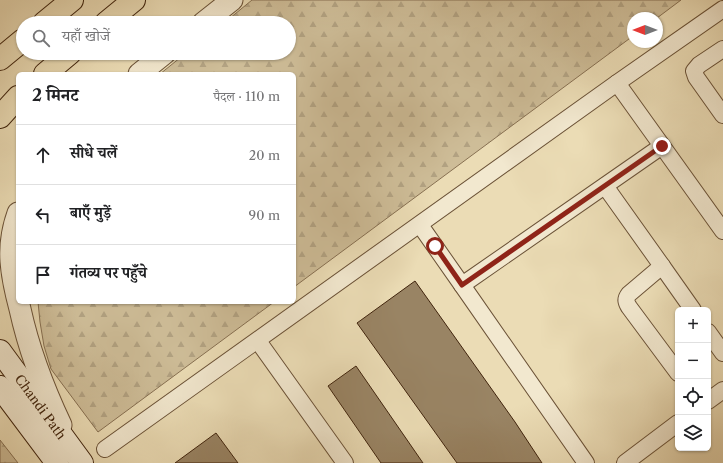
<!DOCTYPE html>
<html lang="hi">
<head>
<meta charset="utf-8">
<style>
  :root { --surface:#fff; --page:#f6f6f6; --text:#202124; --muted:#757577; --line:#e0e0e0 }
  body { margin:0; font-family:"Libre Caslon Text","Noto Serif Devanagari",serif; background:var(--page); color:var(--text) }
  .controls { position:absolute; right:12px; bottom:12px; display:grid; overflow:hidden; border-radius:6px; box-shadow:0 1px 3px #0004 }
  .controls button { width:36px; height:36px; display:grid; place-items:center; padding:0; border:0; border-bottom:1px solid var(--line); background:var(--surface); color:var(--text); font:20px sans-serif }
  .compass { position:absolute; left:627px; top:12px; width:36px; height:36px; border-radius:50%; background:var(--surface); box-shadow:0 1px 3px #0004; rotate:270deg }
  .stop { position:absolute; width:12px; height:12px; margin:-9px; border:3px solid #8f2418; border-radius:50%; background:#fff }
  .stop.end { background:#8f2418; border-color:#fff; box-shadow:0 1px 4px #0008 }
  .list { margin:0; padding:0; list-style:none }
  h2 { display:flex; justify-content:space-between; align-items:center; height:52px; margin:0; padding:0 16px; font-size:17px }
  h2 small { font-size:13px; font-weight:400; color:var(--muted) }
  .list li { display:grid; grid-template-columns:26px 1fr auto; gap:12px; align-items:center; box-sizing:border-box; height:60px; padding:0 16px; border-top:1px solid var(--line) }
  .list b { display:block; font-size:15px; white-space:nowrap }
  .list em { font-size:13px; font-style:normal; color:var(--muted) }
  .icon { flex:none; width:22px; height:22px; fill:none; stroke:currentColor; stroke-width:2; stroke-linecap:round; stroke-linejoin:round }
  .map { position:relative; flex:none; width:723px; height:463px; overflow:hidden }
  .search { position:absolute; background:var(--surface); box-shadow:0 1px 3px #0004; left:16px; top:16px; width:280px; height:44px; display:flex; align-items:center; gap:10px; box-sizing:border-box; padding:0 14px; border-radius:22px; color:var(--muted); font-size:15px }
  .panel { position:absolute; background:var(--surface); box-shadow:0 1px 3px #0004; left:16px; top:72px; width:280px; height:232px; border-radius:6px }
  .map>svg:first-child { display:block }
</style>
</head>
<body>
<div class="map">
<svg width="723" height="463" viewBox="0 0 723 463">
  <defs>
    <pattern id="forest-firs" width="22" height="20" patternUnits="userSpaceOnUse"><rect width="22" height="20" fill="#cebd98"/><path d="M5 1l3.5 6h-7zM16 11l3.5 6h-7z" fill="#b2a282"/></pattern>
  </defs>
  <rect width="100%" height="100%" fill="#ebdcb5"/>
  <filter id="stains"><feTurbulence type="fractalNoise" baseFrequency=".005" numOctaves="4"/><feColorMatrix values="0 0 0 0 .2 0 0 0 0 .09 0 0 0 0 .02 0 0 0 .5 -.17"/></filter>
  <radialGradient id="worn" r=".72"><stop offset=".6" stop-color="#630" stop-opacity="0"/><stop offset="1" stop-color="#630" stop-opacity=".3"/></radialGradient>
  <g fill="url(#forest-firs)" stroke="#877052">
    <path d="M252 0H681L657 18H633V36L294 287V74H160L186 53H289V23H224Z"/>
    <path d="M38 302H274L98 432 51 369 44 346 40 322Z"/>
    <path d="M0 440 18 463H0Z"/>
  </g>
  <g fill="#998464" stroke="#40240d">
    <path d="M415 281 515 422 542 463H457L357 323Z"/>
    <path d="M356 366 423 463H381L328 386Z"/>
    <path d="M216 433 238 463H175Z"/>
  </g>
  <g fill="none" stroke-linecap="round" stroke-linejoin="round">
    <g stroke="#6b5237" stroke-width="18">
      <g id="minor">
        <path d="M723 49 699 65 694 71 696 77 723 115"/>
        <path d="M617 83 723 231"/>
        <path d="M605 186 662 266"/>
        <path d="M420 225 462 285 662 146"/>
        <path d="M462 285 586 463"/>
        <path d="M708 332 723 353"/>
        <path d="M258 341 345 463"/>
        <path d="M678 373 629 307C626 302 625 299 629 294L662 266 693 310"/>
        <path d="M708 401 723 390"/>
        <path d="M105 449 617 83 723 9"/>
        <path d="M625 463 678 423"/>
      </g>
    </g>
    <g stroke="#6b5237" stroke-width="23">
      <g id="tertiary">
        <path d="M203 23 232 0"/>
        <path d="M139 74 165 53"/>
        <path d="M18 213C13 227 10 246 11 261 12 277 16 294 20 309 29 350 43 387 61 425"/>
      </g>
    </g>
    <g stroke="#40240d" stroke-width="24">
      <g id="secondary">
        <path id="s1" d="M0 351 82 463"/>
        <path d="M0 387 57 463"/>
      </g>
    </g>
    <g stroke="#40240d" stroke-width="24">
      <g id="trunk">
        <path d="M44 23 72 0"/>
        <path d="M106 23 134 0"/>
        <path d="M0 59 23 40"/>
        <path d="M45 74 70 53"/>
        <path d="M0 117 18 97"/>
      </g>
    </g>
    <use href="#minor" stroke="#f2e8cf" stroke-width="16"/>
    <use href="#tertiary" stroke="#f2e8cf" stroke-width="21"/>
    <use href="#secondary" stroke="#f2e8cf" stroke-width="22"/>
    <use href="#trunk" stroke="#ebdcb5" stroke-width="22"/>
  </g>
  <g fill="none" stroke-linecap="round" stroke-linejoin="round">
    <path stroke="#8f2418" stroke-width="5" d="M435 246 462 285 662 146"/>
  </g>
  <g text-anchor="middle" stroke-width="4" stroke-linejoin="round" paint-order="stroke">
    <g font-size="13" fill="#40240d" stroke="#f2e8cf">
      <text dy="5" stroke="none"><textPath href="#s1" startOffset="69">Chandi Path</textPath></text>
    </g>
  </g>
  <rect width="100%" height="100%" filter="url(#stains)"/>
  <rect width="100%" height="100%" fill="url(#worn)"/>
</svg>
<div class="controls">
<button>+</button>
<button>−</button>
<button><svg class="icon" aria-label="locate" viewBox="0 0 24 24"><circle cx="12" cy="12" r="6"/><path d="M12 2v4M12 18v4M2 12h4M18 12h4"/></svg></button>
<button><svg class="icon" aria-label="layers" viewBox="0 0 24 24"><path d="M12 4l9 5-9 5-9-5zM3 14l9 5 9-5"/></svg></button>
</div>
<svg class="compass" viewBox="-18 -18 36 36"><path d="M0-13l5 13h-10z" fill="#e53935"/><path d="M0 13l5-13h-10z" fill="#757577"/></svg>
<div class="stop" style="left:435px;top:246px"></div>
<div class="stop end" style="left:662px;top:146px"></div>
<div class="search"><svg class="icon" aria-label="search" viewBox="0 0 24 24"><circle cx="10" cy="10" r="6"/><path d="M15 15l6 6"/></svg>यहाँ खोजें</div>
<section class="panel">
<h2>2 मिनट<small>पैदल · 110 m</small></h2>
<ul class="list">
<li><svg class="icon" aria-label="ahead" viewBox="0 0 24 24"><path d="M12 20V5M6 11l6-6 6 6"/></svg><div><b>सीधे चलें</b></div><em>20 m</em></li>
<li><svg class="icon" aria-label="left" viewBox="0 0 24 24"><path d="M17 20v-9H6M10 6l-5 5 5 5"/></svg><div><b>बाएँ मुड़ें</b></div><em>90 m</em></li>
<li><svg class="icon" aria-label="arrive" viewBox="0 0 24 24"><path d="M6 21V4h12l-3 4 3 4H6"/></svg><div><b>गंतव्य पर पहुँचे</b></div></li>
</ul>
</section>
</div>
</body>
</html>
